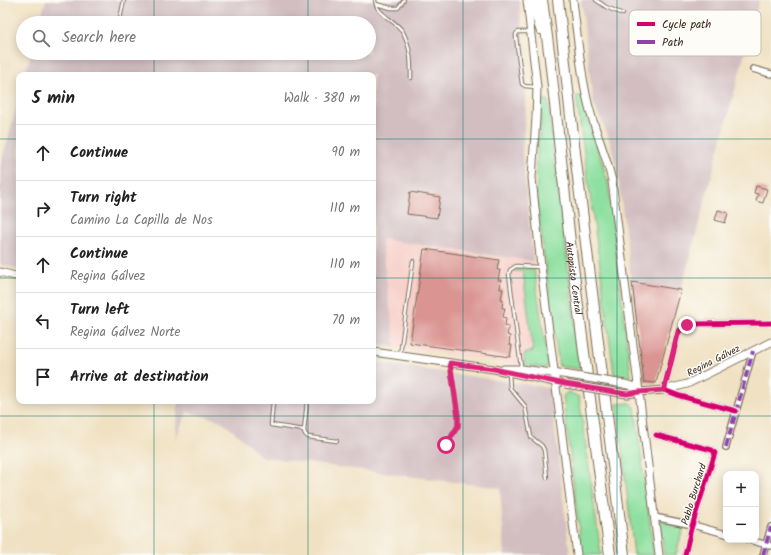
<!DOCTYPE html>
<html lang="en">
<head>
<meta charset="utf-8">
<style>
  :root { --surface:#fff; --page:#f6f6f6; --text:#222; --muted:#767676; --line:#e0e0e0 }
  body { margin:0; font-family:Kalam,sans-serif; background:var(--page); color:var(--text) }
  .controls { position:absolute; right:12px; bottom:12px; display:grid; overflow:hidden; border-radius:8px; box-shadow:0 2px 10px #0003 }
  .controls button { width:36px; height:36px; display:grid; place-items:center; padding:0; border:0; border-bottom:1px solid var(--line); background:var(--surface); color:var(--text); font:20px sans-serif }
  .stop { position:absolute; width:12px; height:12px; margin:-9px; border:3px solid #db2777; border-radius:50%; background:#fff }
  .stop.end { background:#db2777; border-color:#fff; box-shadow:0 1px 4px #0008 }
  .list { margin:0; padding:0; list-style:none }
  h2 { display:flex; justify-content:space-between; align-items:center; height:52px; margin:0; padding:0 16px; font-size:17px }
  h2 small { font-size:13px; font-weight:400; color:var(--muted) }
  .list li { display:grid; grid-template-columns:26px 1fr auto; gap:12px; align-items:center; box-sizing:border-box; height:56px; padding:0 16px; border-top:1px solid var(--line) }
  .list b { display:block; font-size:15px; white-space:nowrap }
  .list p { margin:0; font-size:13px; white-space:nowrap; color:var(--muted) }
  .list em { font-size:13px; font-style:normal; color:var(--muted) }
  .icon { flex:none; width:22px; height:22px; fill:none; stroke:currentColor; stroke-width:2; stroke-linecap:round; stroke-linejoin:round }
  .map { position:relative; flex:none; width:771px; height:555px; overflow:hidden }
  .search { position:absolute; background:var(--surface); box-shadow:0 2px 10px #0003; left:16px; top:16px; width:360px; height:44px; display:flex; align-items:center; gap:10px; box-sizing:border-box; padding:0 14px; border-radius:22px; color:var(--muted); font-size:15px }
  .panel { position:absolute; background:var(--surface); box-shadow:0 2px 10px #0003; left:16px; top:72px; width:360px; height:332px; border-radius:8px }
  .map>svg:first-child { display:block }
</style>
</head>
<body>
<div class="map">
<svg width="771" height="555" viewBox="0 0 771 555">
  <rect width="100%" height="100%" fill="#fdfcf7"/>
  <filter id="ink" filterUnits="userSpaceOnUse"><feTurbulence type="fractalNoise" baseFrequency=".025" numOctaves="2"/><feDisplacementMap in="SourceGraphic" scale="8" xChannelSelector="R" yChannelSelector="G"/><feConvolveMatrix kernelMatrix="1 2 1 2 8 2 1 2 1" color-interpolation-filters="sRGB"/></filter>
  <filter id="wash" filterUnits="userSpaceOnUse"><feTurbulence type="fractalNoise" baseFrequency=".012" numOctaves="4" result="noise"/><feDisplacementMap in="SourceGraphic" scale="16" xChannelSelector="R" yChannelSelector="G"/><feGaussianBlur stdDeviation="0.9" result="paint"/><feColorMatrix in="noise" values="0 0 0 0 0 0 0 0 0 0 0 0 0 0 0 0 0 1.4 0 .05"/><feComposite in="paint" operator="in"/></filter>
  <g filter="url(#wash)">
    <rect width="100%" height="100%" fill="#f0e1c2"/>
    <path fill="#f7d0c9" d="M381 239 533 261 548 364V367L543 368 395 347Z"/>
    <g fill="#d2bec1">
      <path d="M46 0H519L525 58 526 90V106L522 152 533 261 381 239 395 347 373 344V75H25L31 53H369V23H39Z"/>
      <path d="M581 0H759L656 383 644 382 617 167 608 135 593 102Z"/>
      <path d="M19 98V269L0 264V168Z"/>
      <path d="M373 362 550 388 570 555H505L500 488 262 457 237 434 219 420 187 412 175 440 178 401H373Z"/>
    </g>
    <g fill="#8fe0a0" stroke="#65855f">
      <path d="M576 96H581L608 182 631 377 614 374 600 266Z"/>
      <path d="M541 100H548L580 369 559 366 537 204 536 164 540 126Z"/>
      <path d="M516 267 534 269 548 364 547 367 543 368 525 365 524 354 533 351 523 271H514V268Z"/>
      <path d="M569 392 579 397 601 555H582L563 396 566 393Z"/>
      <path d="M630 403 635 407 654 555H634L617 404Z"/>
      <path d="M660 521 683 528 676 555H664Z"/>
    </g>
    <g id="blocks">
      <g fill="#da9492">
        <path d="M756 186 767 189 763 203 756 201 758 194 754 193Z"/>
        <path d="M410 192 440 197 437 218 407 214Z"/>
        <path d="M718 210 728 213 725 223 715 220Z"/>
        <path d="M424 249 499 260 497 270H500L498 280H501L500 289H503L501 299H503L502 308H505L503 317 506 318 505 326 509 327 507 335 510 336 509 345H512L510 357 410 343Z"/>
        <path d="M632 282 681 290 656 383 644 382Z"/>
      </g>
    </g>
  </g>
  <g filter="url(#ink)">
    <use href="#blocks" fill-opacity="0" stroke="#7a6a57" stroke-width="1"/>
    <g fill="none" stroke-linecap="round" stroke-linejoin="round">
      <g stroke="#7a6a57" stroke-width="4.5">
        <g id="lane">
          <path d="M375 0C376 15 396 20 403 32 411 48 411 61 411 78"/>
          <path d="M596 0 606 7 623 14"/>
          <path d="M376 4 391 8H398L404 0"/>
          <path d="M120 19 124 0"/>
          <path d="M530 32H518L516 34V37L522 84 525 86 536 87"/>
          <path d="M400 355 413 261"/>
          <path d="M521 367 509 274 510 270 516 266 541 267"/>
          <path d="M509 374 510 388 525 406 531 437 542 446 544 450 547 478"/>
          <path d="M273 401 271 425 304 430"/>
          <path d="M307 401 304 431 305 434 308 437 337 441"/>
          <path d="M446 445 458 426V416L450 364"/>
        </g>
      </g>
      <g stroke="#7a6a57" stroke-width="8">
        <g id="street">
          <path d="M753 69 771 74"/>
          <path d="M736 411 680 396 664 390 678 333 682 328 690 324 771 323"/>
          <path d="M656 435 712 450 715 453 691 529 685 555"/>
          <path d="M726 447 753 351"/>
          <path d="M654 517 693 525 726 534"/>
          <path d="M749 540 771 546"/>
          <path d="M763 555 771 527"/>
        </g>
      </g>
      <g stroke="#7a6a57" stroke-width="9">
        <g id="secondary">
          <path d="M527 0 537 87 536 118 532 178 541 267 577 555"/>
          <path d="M573 0C577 34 580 70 588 103 594 129 606 154 612 181L639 392 659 555"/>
          <path d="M0 272 19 277"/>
          <path d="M373 352 494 369 559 383"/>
          <path d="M504 369H522L559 374"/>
          <path d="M624 384 632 386 639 392"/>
          <path d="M627 394 639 392 664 390 687 384 771 342"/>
        </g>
      </g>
      <g stroke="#7a6a57" stroke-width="12">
        <g id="highway">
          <path d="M532 0 541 29"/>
          <path id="s1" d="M542 0 550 59 571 251 610 555"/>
          <path d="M558 0 575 153 624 555"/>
        </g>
      </g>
      <use href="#lane" stroke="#fff" stroke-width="2.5"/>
      <use href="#street" stroke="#fff" stroke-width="5.5"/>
      <use href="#secondary" stroke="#fff" stroke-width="7"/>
      <use href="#highway" stroke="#fff" stroke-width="10"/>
      <g stroke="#7a6a57" stroke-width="9" stroke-linecap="butt">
        <g id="secondary-bridge">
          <path d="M563 374 624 384"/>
          <path d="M565 384 627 394"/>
        </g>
      </g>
      <use href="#secondary-bridge" stroke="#fff" stroke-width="7"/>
      <g stroke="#8e44ad" stroke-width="4" stroke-dasharray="8 4" stroke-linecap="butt">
        <path d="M726 447 753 351"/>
        <path d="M763 555 771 527"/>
      </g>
      <g stroke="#fdfcf7" stroke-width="8">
        <g id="cycleway">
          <path d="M736 411 680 396 664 390 678 333 682 328 690 324 771 323"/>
          <path d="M656 435 712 450 715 453 691 529 685 555"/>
        </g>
      </g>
      <use href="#cycleway" stroke="#d6006c" stroke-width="5"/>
    </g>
  </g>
  <g fill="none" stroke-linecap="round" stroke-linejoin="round" filter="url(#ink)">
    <path stroke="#db2777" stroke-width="5" d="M446 445 458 426V416L450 363 494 369 565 384 627 394 639 392 664 390 678 333 682 328 687 325"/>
  </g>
  <path fill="none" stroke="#0f766e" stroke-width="1" stroke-opacity="0.55" d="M154 0V23M308 0V23M463 0V555M617 0V555M154 53V75M308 53V75M0 139H19M373 139H771M0 278H19M373 278H771M154 401V555M308 401V555M0 416H771"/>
  <g text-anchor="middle" stroke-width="3" stroke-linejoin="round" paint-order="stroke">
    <g font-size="10" fill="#3b2a1e" stroke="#fdfcf7">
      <text dy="4" stroke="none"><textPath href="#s1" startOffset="280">Autopista Central</textPath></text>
      <text transform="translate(713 360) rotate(-27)" y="4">Regina Gálvez</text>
      <text transform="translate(693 494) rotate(-73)" y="4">Pablo Burchard</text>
    </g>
  </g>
  <rect x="629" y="10" width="132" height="46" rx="6" fill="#fdfcf7" stroke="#c3bdb6" stroke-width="1"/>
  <rect x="637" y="22" width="18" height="4" fill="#d6006c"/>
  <rect x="637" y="40" width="18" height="4" fill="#8e44ad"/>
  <g font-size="11" fill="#3b2a1e">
    <text x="662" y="28">Cycle path</text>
    <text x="662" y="46">Path</text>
  </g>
</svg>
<div class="controls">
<button>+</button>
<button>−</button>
</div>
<div class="stop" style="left:446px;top:445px"></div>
<div class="stop end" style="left:687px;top:325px"></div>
<div class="search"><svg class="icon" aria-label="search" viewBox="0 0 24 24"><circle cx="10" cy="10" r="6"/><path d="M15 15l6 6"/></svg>Search here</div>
<section class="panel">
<h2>5 min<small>Walk · 380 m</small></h2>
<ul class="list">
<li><svg class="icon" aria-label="ahead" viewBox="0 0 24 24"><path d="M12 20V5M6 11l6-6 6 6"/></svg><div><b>Continue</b></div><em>90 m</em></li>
<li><svg class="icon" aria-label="right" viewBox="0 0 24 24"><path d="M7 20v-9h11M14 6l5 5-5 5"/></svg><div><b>Turn right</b><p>Camino La Capilla de Nos</p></div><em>110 m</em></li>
<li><svg class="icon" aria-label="ahead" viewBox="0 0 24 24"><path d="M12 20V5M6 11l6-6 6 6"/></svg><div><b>Continue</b><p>Regina Gálvez</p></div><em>110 m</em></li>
<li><svg class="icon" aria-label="left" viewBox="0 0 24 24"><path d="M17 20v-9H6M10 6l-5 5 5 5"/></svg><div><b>Turn left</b><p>Regina Gálvez Norte</p></div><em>70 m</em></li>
<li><svg class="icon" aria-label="arrive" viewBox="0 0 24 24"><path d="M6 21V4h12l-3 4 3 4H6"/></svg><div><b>Arrive at destination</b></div></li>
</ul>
</section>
</div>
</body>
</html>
